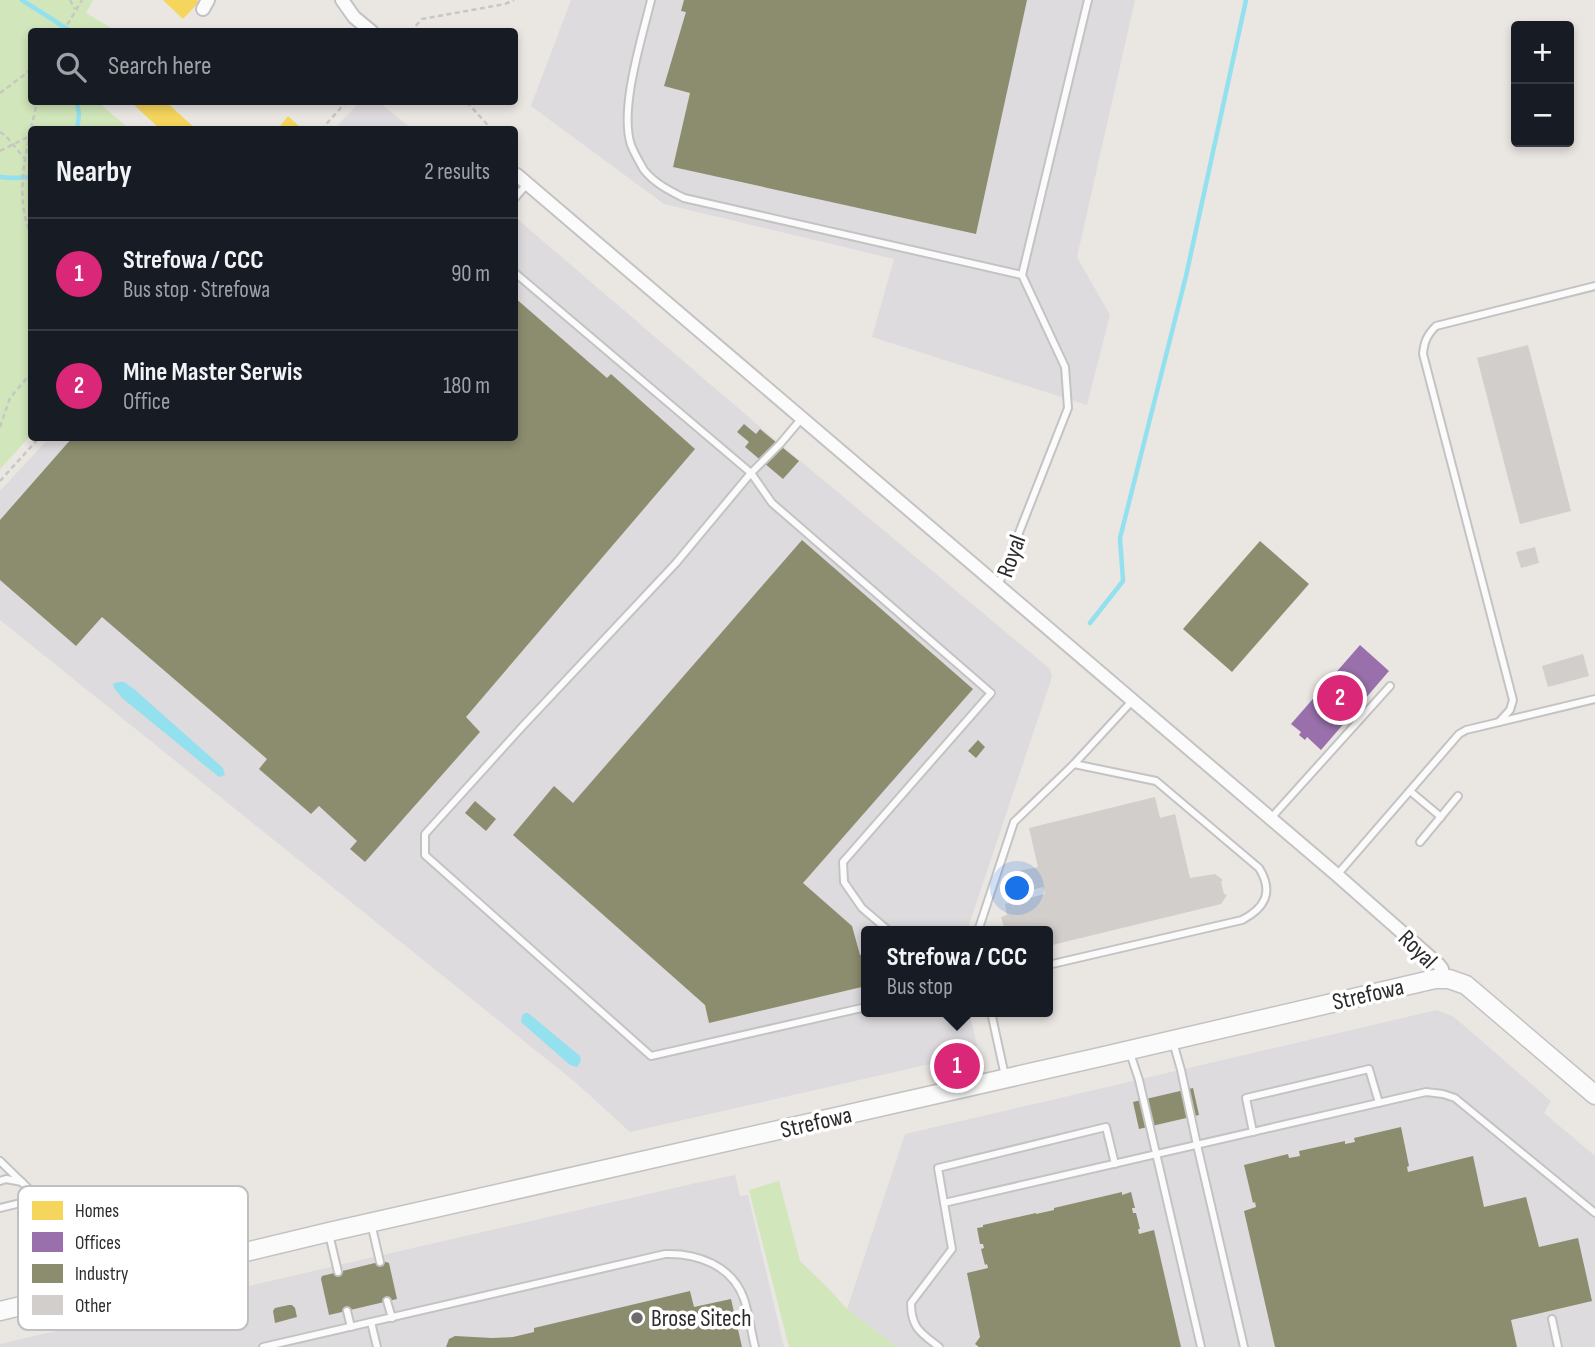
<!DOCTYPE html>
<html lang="en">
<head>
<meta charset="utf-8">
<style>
  :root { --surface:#171b24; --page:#242831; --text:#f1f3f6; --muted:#9ea1a6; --line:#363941; --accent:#db2777 }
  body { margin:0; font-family:"Sofia Sans Condensed",sans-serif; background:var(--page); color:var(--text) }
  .controls { position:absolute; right:21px; top:21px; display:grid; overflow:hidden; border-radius:7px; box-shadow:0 4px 10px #0003 }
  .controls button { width:63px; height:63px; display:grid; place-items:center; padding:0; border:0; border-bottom:2px solid var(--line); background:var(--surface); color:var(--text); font:35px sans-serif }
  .you { position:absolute; left:1018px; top:889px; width:24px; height:24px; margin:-18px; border:5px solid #fff; border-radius:50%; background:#1a73e8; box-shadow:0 0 0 10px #1a73e833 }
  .badge { display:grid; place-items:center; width:46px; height:46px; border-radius:50%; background:var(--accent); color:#fff; font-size:23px; font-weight:700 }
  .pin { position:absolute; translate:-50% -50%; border:4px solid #fff; box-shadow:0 2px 7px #0006 }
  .popup { position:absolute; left:861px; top:926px; width:192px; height:91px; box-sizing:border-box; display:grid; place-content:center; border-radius:7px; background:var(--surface); filter:drop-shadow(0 2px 5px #0005); font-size:23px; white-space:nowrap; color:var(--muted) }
  .popup b { font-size:26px; color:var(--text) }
  .popup::after { content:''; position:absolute; left:50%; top:100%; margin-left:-14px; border:14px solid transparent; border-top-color:var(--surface) }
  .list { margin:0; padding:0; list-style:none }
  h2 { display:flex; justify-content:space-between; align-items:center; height:91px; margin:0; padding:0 28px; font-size:30px }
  h2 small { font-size:23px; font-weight:400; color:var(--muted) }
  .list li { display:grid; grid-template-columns:46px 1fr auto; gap:21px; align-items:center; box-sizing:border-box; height:112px; padding:0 28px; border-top:2px solid var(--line) }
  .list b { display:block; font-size:26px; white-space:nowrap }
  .list p { margin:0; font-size:23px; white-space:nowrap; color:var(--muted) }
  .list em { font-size:23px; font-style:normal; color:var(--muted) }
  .icon { flex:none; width:38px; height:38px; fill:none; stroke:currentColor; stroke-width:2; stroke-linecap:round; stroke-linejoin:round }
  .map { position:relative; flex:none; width:1595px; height:1347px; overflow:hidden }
  .search { position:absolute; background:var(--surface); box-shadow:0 4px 10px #0003; left:28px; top:28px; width:490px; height:77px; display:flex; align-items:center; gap:18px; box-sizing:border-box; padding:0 24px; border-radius:7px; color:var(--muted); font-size:26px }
  .panel { position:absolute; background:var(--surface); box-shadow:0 4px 10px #0003; left:28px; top:126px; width:490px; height:315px; border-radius:7px }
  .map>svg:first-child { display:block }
</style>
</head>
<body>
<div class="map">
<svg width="1595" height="1347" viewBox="0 0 1595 1347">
  <rect width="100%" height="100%" fill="#eae6e2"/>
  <g fill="#dddbde">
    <path d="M571 0H1135L1077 257 1110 315 1087 405 872 337 894 259 664 204 531 106Z"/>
    <path d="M360 102H379L412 129H334Z"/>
    <path d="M515 217 780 444 1050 669 1052 677 967 931H866V1012H969L979 1053 630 1132 575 1082 0 620V491L49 438H514Z"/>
    <path d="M1437 1010 1454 1017 1551 1101 1544 1113 1595 1156V1347H897L847 1309 905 1134Z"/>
    <path d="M735 1175 740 1196 748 1195 784 1347H0V1344L378 1256 696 1183Z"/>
  </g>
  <g fill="#d1e6ba">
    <path d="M0 0H93L86 13 116 31 32 32V102H98L129 129 32 130 31 435 0 469Z"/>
    <path d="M779 1181 800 1261 829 1289 847 1309 897 1347H789L749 1190Z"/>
  </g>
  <g fill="#93e1ee">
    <path d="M118 682H124L134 689 223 768 225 775 219 777 122 698 114 688 113 684Z"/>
    <path d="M525 1013H528L580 1056 581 1061 577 1067 570 1065 521 1022 522 1016Z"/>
  </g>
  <g fill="#f6d55c">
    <path d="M163 0H197L199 2 183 19Z"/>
    <path d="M131 102H166L197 130H161Z"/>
    <path d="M288 116 303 130H277Z"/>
  </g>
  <path fill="#9970ab" d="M1360 645 1389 671 1321 750 1307 737 1305 740 1299 735 1301 732 1291 724Z"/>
  <g fill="#8c8c6e">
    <path d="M684 0H1027L976 234 673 167 690 93 664 86 686 12 681 11Z"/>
    <path d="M514 297 607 378 611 374 695 449 466 717 480 732 365 862 350 849 357 841 319 806 311 814 259 769 267 759 102 617 76 646 0 580V520L72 438H514Z"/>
    <path d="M744 424 756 434 760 429 799 461 783 479 745 447 749 442 737 432Z"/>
    <path d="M802 540 973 689 803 883 852 926 860 955 866 953V986L709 1023 705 1005 513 835 554 786 573 803Z"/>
    <path d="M1260 541 1309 584 1232 672 1183 629Z"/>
    <path d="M978 740 985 747 976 758 968 751Z"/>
    <path d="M475 801 496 819 486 831 465 813Z"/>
    <path d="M1193 1088 1199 1115 1139 1129 1133 1102Z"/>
    <path d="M1401 1127 1409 1166 1407 1167 1408 1172 1473 1156 1484 1207 1526 1197 1539 1247 1578 1238 1592 1301 1511 1320 1517 1347H1275L1244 1211 1256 1207 1255 1202 1253 1203 1244 1165 1288 1154 1289 1158 1300 1156 1299 1151 1345 1141V1144L1355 1142 1354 1138Z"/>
    <path d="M1122 1192V1195L1131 1192 1135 1208H1132L1133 1213H1136L1140 1229H1138L1139 1234 1154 1230 1181 1347H979L975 1344 980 1337 967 1273 988 1268 987 1264 985 1265 981 1249 984 1248 983 1244H980L977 1228 983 1227V1225L1036 1213V1214L1054 1210V1208Z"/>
    <path d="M383 1261 389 1263 397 1299 329 1315 321 1279 322 1276Z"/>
    <path d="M690 1291 694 1307 731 1299 742 1347H446L449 1339 455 1336 492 1338 513 1337 534 1332V1328Z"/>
    <path d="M289 1305H292L295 1308 297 1317 275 1323 273 1311 275 1308Z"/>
  </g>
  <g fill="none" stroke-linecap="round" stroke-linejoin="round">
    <g stroke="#93e1ee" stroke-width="4.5">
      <path d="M22 0 72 32"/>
      <path d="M77 102 79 114 77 130"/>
      <path d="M0 177 13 178 32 177"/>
      <path d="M1090 623 1123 581 1120 538 1186 276 1246 0"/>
    </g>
  </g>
  <g fill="#d1cecb">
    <path d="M1528 345 1571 511 1520 524 1477 358Z"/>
    <path d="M1535 547 1539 563 1521 568 1516 552Z"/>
    <path d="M1583 654 1589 676 1548 687 1542 666Z"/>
    <path d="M1155 797 1160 818 1175 814 1190 878 1215 874 1223 880 1221 882 1224 894 1227 895 1221 904 1048 946V931H1005L1001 917 1007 915 1005 904 1045 894 1043 887 1019 893 1014 872 1038 867 1029 828Z"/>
  </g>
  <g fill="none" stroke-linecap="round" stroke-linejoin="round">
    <g stroke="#c4c3c3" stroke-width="10">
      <g id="lane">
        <path d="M651 0C642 38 619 109 631 145 634 153 640 163 644 170 654 183 670 191 684 198L1022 275"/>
        <path d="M514 199 527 184"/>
        <path d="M514 272 751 473 780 444 802 418"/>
        <path d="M998 586 1068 408 1065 367 1022 275 1088 0"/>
        <path d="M1499 722 1510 710 1513 700 1423 354C1424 342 1427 335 1436 326L1595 286"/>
        <path d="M1074 764 1132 701"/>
        <path d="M1410 791 1441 817"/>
        <path d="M1271 818 1390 686"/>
        <path d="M1420 842 1458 796"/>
        <path d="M1337 875 1459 734 1466 730 1595 699"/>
        <path d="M978 931 1014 822 1074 764 1156 781 1259 868C1274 892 1265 908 1242 920L1048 965"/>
        <path d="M866 1007 651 1056 425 855V834L521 728 676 563 751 473 772 503 991 693 843 862 844 882 862 908 889 931"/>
        <path d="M991 1012 1005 1076"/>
        <path d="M1173 1042 1181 1070 1197 1145 1244 1347"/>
        <path d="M1130 1053 1139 1080 1201 1347"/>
        <path d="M1253 1132 1246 1098 1369 1069 1379 1103"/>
        <path d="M0 1161 34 1194 41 1206 55 1295"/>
        <path d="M0 1181 6 1179 22 1182"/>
        <path d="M944 1203 938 1168 1106 1127 1115 1164"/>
        <path d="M0 1208 37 1199"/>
        <path d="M371 1223 380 1262"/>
        <path d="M329 1234 338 1272"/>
        <path d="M387 1301 392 1318"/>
        <path d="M347 1311 351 1327"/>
        <path d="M1552 1319 1558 1347"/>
        <path d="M371 1322 377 1347"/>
        <path d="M263 1347 665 1254C697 1253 732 1265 744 1299 749 1314 751 1331 755 1347"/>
        <path d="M939 1347C921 1333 911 1328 911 1303L952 1249 944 1203 1426 1092 1443 1094 1455 1098 1595 1213"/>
      </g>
    </g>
    <g stroke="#c4c3c3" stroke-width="16">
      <g id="street">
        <path d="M342 0 354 17 372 32"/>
        <path d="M203 9 208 0"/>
        <path d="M517 175 1337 875 1439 965 1442 969 1443 978"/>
      </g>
    </g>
    <g stroke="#c4c3c3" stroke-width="21">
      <path id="secondary" d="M0 1311 329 1232 1100 1057 1435 979H1449L1466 985 1595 1095"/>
    </g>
    <g stroke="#c7c7c6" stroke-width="2.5" stroke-dasharray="5 3.5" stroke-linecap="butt">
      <path d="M70 0 75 9"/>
      <path d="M63 32 82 0"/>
      <path d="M410 32 422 19 505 4 514 0"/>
      <path d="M0 93 32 69"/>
      <path d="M467 102 492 130"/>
      <path d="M321 130 346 102"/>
      <path d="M0 132 6 136 24 158"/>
      <path d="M0 151 30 136"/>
      <path d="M32 237C12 194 28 145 37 102"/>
      <path d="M0 427 10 398 32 372"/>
      <path d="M0 481 39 438"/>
    </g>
    <use href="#lane" stroke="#fcfbfb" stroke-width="6"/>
    <use href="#street" stroke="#fcfbfb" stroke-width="12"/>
    <use href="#secondary" stroke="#fcfbfb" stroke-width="18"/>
  </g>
  <circle fill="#6e6d6c" stroke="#fff" stroke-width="2.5" cx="637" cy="1318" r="7"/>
  <g text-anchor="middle" stroke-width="7" stroke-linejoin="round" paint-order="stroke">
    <g font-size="24" fill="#2c2c2c" stroke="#fff">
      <text transform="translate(1011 556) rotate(-70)" y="8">Royal</text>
      <text transform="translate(1418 949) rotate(45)" y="8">Royal</text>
      <text transform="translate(1368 994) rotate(-13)" y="8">Strefowa</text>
      <text transform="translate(816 1122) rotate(-13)" y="8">Strefowa</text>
    </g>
    <g font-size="24" fill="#2c2c2c" stroke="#fff" text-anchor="start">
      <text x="651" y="1326">Brose Sitech</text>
    </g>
  </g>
  <rect x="18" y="1186" width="230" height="144" rx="10" fill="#fff" stroke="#c0c0c0" stroke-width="2"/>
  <rect x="32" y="1201" width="31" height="19" fill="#f6d55c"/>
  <rect x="32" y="1232" width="31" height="20" fill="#9970ab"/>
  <rect x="32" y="1264" width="31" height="19" fill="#8c8c6e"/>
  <rect x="32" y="1295" width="31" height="20" fill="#d1cecb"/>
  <g font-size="19" fill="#2c2c2c">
    <text x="75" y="1217">Homes</text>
    <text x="75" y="1249">Offices</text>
    <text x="75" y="1280">Industry</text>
    <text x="75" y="1312">Other</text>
  </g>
</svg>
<div class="controls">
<button>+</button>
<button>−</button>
</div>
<div class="you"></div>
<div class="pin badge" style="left:957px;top:1066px">1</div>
<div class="popup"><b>Strefowa / CCC</b>Bus stop</div>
<div class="pin badge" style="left:1340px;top:698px">2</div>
<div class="search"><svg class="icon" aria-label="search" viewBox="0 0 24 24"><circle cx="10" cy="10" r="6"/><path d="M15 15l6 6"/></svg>Search here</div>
<section class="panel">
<h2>Nearby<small>2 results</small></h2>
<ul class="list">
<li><span class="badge">1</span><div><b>Strefowa / CCC</b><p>Bus stop · Strefowa</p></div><em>90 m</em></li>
<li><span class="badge">2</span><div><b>Mine Master Serwis</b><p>Office</p></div><em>180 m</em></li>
</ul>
</section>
</div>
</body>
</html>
